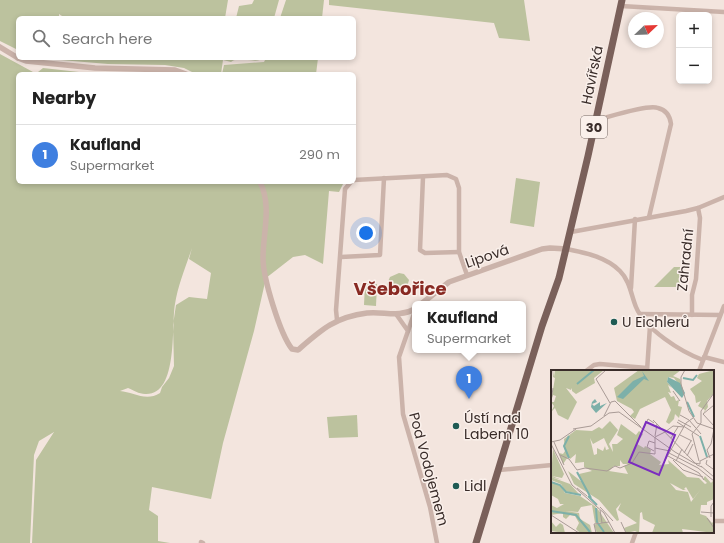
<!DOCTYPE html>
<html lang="en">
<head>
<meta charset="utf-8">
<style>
  :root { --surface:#fff; --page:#f2f2f2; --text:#222; --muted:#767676; --line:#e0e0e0; --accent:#111827 }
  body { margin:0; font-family:Poppins,sans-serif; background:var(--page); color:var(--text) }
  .controls { position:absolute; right:12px; top:12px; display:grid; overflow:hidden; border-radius:6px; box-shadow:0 2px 6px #0003 }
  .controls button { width:36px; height:36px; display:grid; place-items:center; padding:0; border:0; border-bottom:1px solid var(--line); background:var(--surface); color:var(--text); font:20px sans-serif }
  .compass { position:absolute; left:628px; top:12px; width:36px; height:36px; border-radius:50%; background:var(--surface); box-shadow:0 2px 6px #0003; rotate:67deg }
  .you { position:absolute; left:366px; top:233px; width:14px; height:14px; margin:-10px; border:3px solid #fff; border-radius:50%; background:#1a73e8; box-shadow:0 0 0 6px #1a73e833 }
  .badge { display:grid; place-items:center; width:26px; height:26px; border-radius:50%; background:var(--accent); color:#fff; font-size:13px; font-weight:700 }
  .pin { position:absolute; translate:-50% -33px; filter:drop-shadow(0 1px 2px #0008) }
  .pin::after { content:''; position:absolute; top:21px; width:14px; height:12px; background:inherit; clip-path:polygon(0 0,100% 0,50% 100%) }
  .popup { position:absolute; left:412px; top:301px; width:114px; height:52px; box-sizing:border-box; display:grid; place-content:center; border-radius:6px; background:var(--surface); filter:drop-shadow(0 1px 3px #0005); font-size:13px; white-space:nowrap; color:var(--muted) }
  .popup b { font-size:15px; color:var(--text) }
  .popup::after { content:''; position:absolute; left:50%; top:100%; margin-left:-8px; border:8px solid transparent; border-top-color:var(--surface) }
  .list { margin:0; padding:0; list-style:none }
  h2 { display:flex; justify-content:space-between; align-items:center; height:52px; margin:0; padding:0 16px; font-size:17px }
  h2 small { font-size:13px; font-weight:400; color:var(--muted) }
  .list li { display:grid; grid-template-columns:26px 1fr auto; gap:12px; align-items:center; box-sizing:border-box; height:60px; padding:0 16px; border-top:1px solid var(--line) }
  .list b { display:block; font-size:15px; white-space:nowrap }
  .list p { margin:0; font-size:13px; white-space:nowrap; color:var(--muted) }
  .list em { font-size:13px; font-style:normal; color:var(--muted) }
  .icon { flex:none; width:22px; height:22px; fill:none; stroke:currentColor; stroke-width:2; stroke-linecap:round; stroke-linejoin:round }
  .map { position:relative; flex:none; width:724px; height:543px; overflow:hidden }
  .search { position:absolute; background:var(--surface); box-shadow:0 2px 6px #0003; left:16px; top:16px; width:340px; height:44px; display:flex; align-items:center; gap:10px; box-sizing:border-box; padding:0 14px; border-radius:6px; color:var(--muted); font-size:15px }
  .panel { position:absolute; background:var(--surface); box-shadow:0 2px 6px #0003; left:16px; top:72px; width:340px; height:112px; border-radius:6px }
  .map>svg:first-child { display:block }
</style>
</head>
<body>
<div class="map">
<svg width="724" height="543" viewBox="0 0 724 543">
  <rect width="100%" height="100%" fill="#f3e5de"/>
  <g fill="#bcc29e" fill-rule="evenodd">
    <path d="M0 0H228L225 18H61L62 16 59 14V17L61 18H18V50L0 41Z"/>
    <path d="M254 0H279L274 18H236L239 6 252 4Z"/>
    <path d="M286 0H324L322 18H280Z"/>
    <path d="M329 0H524L530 41 499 38 494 23 329 5Z"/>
    <path d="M0 54 33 72H38L43 68 79 72H116L129 74H18V182H344L339 192 329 191 323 264 305 255 293 257 266 278 254 331 223 443 211 499 152 487 149 510 158 516V541L170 543H32L36 460 54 432 39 441 34 455 30 543H0ZM192 248 189 259 211 273 207 299 189 297 176 305 173 325 174 366 169 378 162 387 160 393C146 402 133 392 120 391L128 388C133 390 139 394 145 394 179 396 171 325 175 304 178 285 186 266 192 248Z"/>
    <path d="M37 58H264C255 65 241 55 231 62L223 60 221 74H196L184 68 165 65 108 64Z"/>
    <path d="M266 58H318L316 74H222L224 65 264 62Z"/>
    <path d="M516 178 540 182 534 227 510 223Z"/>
    <path d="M674 267H680V287H654Z"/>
    <path d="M399 273 404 274 409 280 407 287 389 294 387 284 390 277Z"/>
    <path d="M365 283 377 284 376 306 364 305Z"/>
    <path d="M357 415 358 437 329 438 327 417Z"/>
  </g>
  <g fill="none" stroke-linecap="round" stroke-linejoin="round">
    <g stroke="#cbb3aa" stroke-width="4.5">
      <path d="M621 6 724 12"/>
      <path d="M596 120C609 117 648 104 658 108 666 110 670 116 671 124L649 217"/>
      <path d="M423 177 420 250 425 253 459 252"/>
      <path d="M354 180 447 175 456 179 459 188V252L467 275"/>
      <path d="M571 232 686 211 698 208 724 197"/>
      <path d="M567 249C586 253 606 257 620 271 630 281 631 295 636 307 645 329 681 352 703 360"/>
      <path d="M341 257 380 255 384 178"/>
      <path d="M631 288 635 219"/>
      <path d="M396 314 408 331 399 357 403 414 430 507 437 543"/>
      <path d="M640 314 720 315"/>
      <path d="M692 315V295L696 279 700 218 698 208"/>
      <path d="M337 320 336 310 345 189 351 182"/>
      <path d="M408 331 415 311"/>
      <path d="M704 357 724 362"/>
      <path d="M586 371 594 365 600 364 647 368"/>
      <path d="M647 371 650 326"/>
      <path d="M699 371 724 306"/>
      <path d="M499 470 552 465"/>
      <path d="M713 521H724"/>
      <path d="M201 542 203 543"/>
      <path d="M632 543 636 532"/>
    </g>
    <g stroke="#cbb3aa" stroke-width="5.5">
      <path d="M0 47 18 58"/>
      <path d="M18 58 26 61 95 68 175 70 186 74"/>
      <path d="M260 182C272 206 263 233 263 258 263 278 280 334 292 349L298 350C321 330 335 317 367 313 383 311 399 318 415 309"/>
      <path d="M421 304 449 282 542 249 550 248 567 249"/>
    </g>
    <path stroke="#7a605a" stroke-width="7" d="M476 543 542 326 559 278 588 156 622 0"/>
  </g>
  <g fill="#1e5b54" stroke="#faf0eb" stroke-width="1.5">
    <circle cx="614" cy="322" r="4"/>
    <circle cx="456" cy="426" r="4"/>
    <circle cx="456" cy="486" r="4"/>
  </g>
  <g text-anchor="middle" stroke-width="3" stroke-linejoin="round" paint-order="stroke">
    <rect fill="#faf0eb" stroke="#736763" stroke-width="1" x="581" y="116" width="26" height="22" rx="3"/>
    <g font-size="13" font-weight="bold" fill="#392c29">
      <text x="594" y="132">30</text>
    </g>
    <g font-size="14" fill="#392c29" stroke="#faf0eb">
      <text transform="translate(592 75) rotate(-78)" y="5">Havířská</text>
      <text transform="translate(487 256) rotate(-19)" y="5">Lipová</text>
      <text transform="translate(685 260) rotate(-84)" y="5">Zahradní</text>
      <text transform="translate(429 469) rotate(75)" y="5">Pod Vodojemem</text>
    </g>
    <g font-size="14" fill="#392c29" stroke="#faf0eb" text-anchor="start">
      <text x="622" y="327">U Eichlerů</text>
      <text x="464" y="423">Ústí nad<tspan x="464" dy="16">Labem 10</tspan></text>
      <text x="464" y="491">Lidl</text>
    </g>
    <g font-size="18" font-weight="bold" fill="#882922" stroke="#faf0eb">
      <text x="400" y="295">Všebořice</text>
    </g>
  </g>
  <g transform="translate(551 370)">
    <rect width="163" height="163" fill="#f3e5de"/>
    <path d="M3 0 4 7V0H53L43 8 44 13 25 24 21 21V18L20 20 15 18 26 32 17 50 7 45 4 38 0 42 3 36 0 32H3L5 26 2 25 0 31 4 8 2 7ZM88 0H130L122 6 129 9 132 20 123 8 117 7 116 12 121 18 117 15 120 23 117 22 120 27 123 26 125 31 128 30 127 36 131 37 128 48 124 44 123 49 118 54 115 52 120 40 114 27 89 39 84 49 79 46 83 42 81 39 66 31 63 18ZM163 0V23L156 31 157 37 152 44 154 40 147 36 150 31 145 33 144 26 139 19 151 11 146 8 148 4ZM59 51 67 60 58 74 62 82 61 74H66L72 69 66 65 70 54 85 65 88 61 92 64 86 74 93 78 94 76 100 80 99 84 110 92 108 95 118 94 117 90 136 107 148 108 154 114 156 113 152 109 154 106 160 113 162 111 163 129 156 132V135H150L149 144 155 146 161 153 163 151V163L131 159 132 163H101L104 155 92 149 91 142 89 143 88 163 84 161 75 163 73 158 86 153 67 140 70 133 65 139 68 150 66 151 48 130 23 114 17 101 31 112 28 104 41 101 33 97V92L24 93 25 84 19 89 17 87 12 94 8 83 12 84 14 81 13 69 25 60 41 61 48 57 51 59ZM39 68 42 74 53 68 58 79 55 80 54 76 52 81 46 78V84L43 85ZM69 90 72 94H78L73 96 77 104 58 101 63 96H69ZM119 113 132 120H135L133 119 135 117 142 129 150 119 140 132 137 122 125 120ZM2 79 13 104 11 108 1 106 11 110 0 107ZM0 107 19 114 28 124 14 121 10 114 0 110ZM0 112 9 115 14 123 29 126 45 137 44 141 46 138 63 163H46L43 155 51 152 44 153 41 135 30 137 27 142 14 141 28 143 29 149 39 155 41 163H29L25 159 28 153 24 146 19 145 15 149 12 147V143L0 145V135L6 138 13 134H9L7 129 0 125ZM0 151 5 157 9 153 12 155 14 163 0 161Z" fill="#bcc29e" fill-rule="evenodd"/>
    <path d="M91 1 98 11 93 9 72 29 66 27 82 11 93 6ZM117 7 129 13 134 23 131 28 116 12ZM44 29 46 32 41 34 43 36 49 32V36L56 33 45 43 40 37 41 32Z" fill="#7db0a9"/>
    <path fill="none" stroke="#7db0a9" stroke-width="2" d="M132 8 142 10 146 5M26 14 43 0M136 32 143 47M149 66 156 87M18 88 13 76 18 66M26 102 40 128M0 112 9 115 15 122 30 125M37 126 46 135M45 138 46 152 53 162M0 141 25 145 39 162"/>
    <path fill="none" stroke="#a99b96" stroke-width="1" d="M55 0 45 9 59 33M134 0 130 7V14L138 41 146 53 163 59M0 16 1 0M122 21 129 31M0 31 2 18M163 35 152 44 163 56M129 45 138 50 150 64M53 46 60 32 64 31 90 57M102 50 146 95 151 97M127 50 140 57M126 52 148 66M150 53V41L163 23M93 58 97 49 103 53M22 59 40 56 58 43 68 42 124 82 143 93 149 94V91M114 62 122 56 133 57M129 65 141 71M104 66 106 54M120 68 127 57M0 72 9 70 25 59M3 72 13 95M0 74 21 115 53 143 64 163M104 78 119 81M103 81 96 77 98 71 104 73M118 83 147 98 163 111M133 83 140 71M9 85 18 89 26 100 34 98 56 101 64 96 69 98M117 86 148 103 153 110M136 86 142 74M159 88 156 80 160 74 163 59M122 90 132 100 152 107M156 90 155 94 162 99M125 91 131 79M148 91 141 64 150 53M149 91 163 84M112 94 135 53 142 48M150 96 163 107M69 98 81 93 88 82 104 84V67L114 62M26 118 36 126M49 137 62 151M49 140 51 153M150 142 163 143M0 145 28 163M160 147V136L163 132M156 148 163 158M70 152 75 163M45 163 43 154 58 152"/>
    <path fill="#7b2cbf" fill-opacity="0.15" stroke="#7b2cbf" stroke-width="2" d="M95 52 124 65 108 105 78 92Z"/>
    <rect width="163" height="163" fill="none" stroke="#392c29" stroke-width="2"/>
  </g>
</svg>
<div class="controls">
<button>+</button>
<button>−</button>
</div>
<svg class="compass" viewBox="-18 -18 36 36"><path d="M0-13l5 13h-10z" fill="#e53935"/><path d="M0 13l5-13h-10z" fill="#767676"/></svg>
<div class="you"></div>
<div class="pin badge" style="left:469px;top:399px;background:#3f7fe0">1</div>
<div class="popup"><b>Kaufland</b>Supermarket</div>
<div class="search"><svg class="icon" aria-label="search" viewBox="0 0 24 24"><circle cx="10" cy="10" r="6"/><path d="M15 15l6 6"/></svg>Search here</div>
<section class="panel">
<h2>Nearby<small></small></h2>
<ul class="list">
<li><span class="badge" style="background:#3f7fe0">1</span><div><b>Kaufland</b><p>Supermarket</p></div><em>290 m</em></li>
</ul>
</section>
</div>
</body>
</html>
